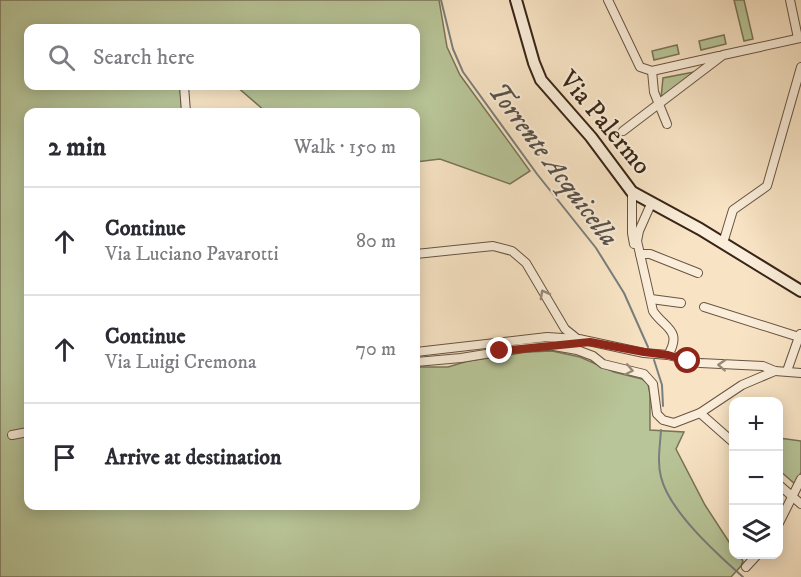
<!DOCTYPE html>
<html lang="en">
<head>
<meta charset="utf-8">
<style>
  :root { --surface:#fff; --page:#f2f2f3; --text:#2b2b33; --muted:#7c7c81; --line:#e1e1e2 }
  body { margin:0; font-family:"IM FELL DW Pica",serif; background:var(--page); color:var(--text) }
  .controls { position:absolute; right:18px; bottom:18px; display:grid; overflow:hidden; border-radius:12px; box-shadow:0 3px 15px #0003 }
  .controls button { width:54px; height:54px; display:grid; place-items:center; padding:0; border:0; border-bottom:2px solid var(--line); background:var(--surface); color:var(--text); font:30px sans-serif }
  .stop { position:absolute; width:18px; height:18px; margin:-14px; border:4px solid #8f2418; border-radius:50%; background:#fff }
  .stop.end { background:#8f2418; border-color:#fff; box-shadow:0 2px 6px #0008 }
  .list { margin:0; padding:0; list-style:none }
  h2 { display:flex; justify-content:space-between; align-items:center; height:78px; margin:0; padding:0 24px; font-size:26px }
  h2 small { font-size:20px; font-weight:400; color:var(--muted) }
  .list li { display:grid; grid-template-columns:39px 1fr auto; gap:18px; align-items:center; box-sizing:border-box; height:108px; padding:0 24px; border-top:2px solid var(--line) }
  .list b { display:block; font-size:22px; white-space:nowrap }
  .list p { margin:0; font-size:20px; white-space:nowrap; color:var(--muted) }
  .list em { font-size:20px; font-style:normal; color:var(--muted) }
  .icon { flex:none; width:33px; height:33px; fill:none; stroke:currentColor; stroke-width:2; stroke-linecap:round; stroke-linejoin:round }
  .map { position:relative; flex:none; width:801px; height:577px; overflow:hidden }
  .search { position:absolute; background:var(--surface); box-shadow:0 3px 15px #0003; left:24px; top:24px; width:396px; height:66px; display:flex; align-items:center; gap:15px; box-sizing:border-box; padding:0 21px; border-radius:12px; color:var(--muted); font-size:22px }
  .panel { position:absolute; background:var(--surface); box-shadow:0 3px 15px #0003; left:24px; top:108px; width:396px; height:402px; border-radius:12px }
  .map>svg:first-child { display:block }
</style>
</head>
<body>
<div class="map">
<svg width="801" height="577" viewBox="0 0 801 577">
  <rect width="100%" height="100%" fill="#f8e4c5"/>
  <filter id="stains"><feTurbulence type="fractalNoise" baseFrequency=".00333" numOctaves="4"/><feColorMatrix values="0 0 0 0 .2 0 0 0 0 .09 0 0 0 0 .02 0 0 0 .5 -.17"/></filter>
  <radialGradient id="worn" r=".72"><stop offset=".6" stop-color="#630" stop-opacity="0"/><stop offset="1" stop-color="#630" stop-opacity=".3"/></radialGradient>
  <g fill="#b8c598" stroke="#787458" stroke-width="1.5">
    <path d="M0 0H439L447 47 460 75 530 171 510 184 440 159 416 162V112H266L236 86H416V28H28V86H180L182 112H28V506H416V367H448L468 361 527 352 552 351 580 357 614 372 642 379 648 384 650 394V430L684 432 676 449 705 505 733 548 734 554 739 555 743 561 741 566 731 577H0Z"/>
    <path d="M734 0H744L753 39 744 41Z"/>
    <path d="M724 35 726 44 701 50 699 41Z"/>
    <path d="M677 45 679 54 654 60 652 51Z"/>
    <path d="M694 72 661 98 663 78Z"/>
    <path d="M779 438 801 441V472L796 485 779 470Z"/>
  </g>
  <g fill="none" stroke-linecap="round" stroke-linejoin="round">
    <g stroke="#787f7d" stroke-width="2">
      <path d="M441 0 453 49 463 72 537 174 596 248 624 293 648 347"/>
      <path d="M654 360 662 385 663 406"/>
      <path d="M661 430C660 446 657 462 661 477 669 511 717 554 743 577"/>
    </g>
    <g stroke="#685443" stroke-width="10">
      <g id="minor">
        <path d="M608 0 640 67 652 71 719 56"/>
        <path d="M790 0 798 38"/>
        <path d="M652 71 654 92 667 124"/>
        <path d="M184 86 186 112"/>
        <path d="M623 131 723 55 801 38"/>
        <path d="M632 192V233L634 244"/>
        <path d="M651 204 639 231 637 241 653 311C664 328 683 330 668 355"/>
        <path d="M723 243 733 210 767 186 801 67"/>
        <path d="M416 254 493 246 512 251 526 263 565 329 575 337"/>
        <path d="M640 254H650L698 273"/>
        <path d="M651 299 681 303"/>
        <path d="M704 307 799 337"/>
        <path d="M554 346 577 350 593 356 603 364 644 374 653 384 657 414 663 420 674 423 700 413 742 385 775 371"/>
        <path d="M416 352 547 337 579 339 644 353 668 355 700 363 763 366 775 371 801 373"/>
        <path d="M416 362 461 358 522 348 558 345"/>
        <path d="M787 371 800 334"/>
        <path d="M700 413 734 443"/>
        <path d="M12 435 28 432"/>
        <path d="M778 484 801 504"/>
        <path d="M778 525 801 479"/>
        <path d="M746 567 758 554"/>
      </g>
    </g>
    <g stroke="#382418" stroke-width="14">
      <path id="secondary" d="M516 0 534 63 541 80 591 137 632 192 700 229 801 291"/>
    </g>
    <use href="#minor" stroke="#faedd9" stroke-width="8"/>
    <use href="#secondary" stroke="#faedd9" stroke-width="10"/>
  </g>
  <defs><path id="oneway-chevron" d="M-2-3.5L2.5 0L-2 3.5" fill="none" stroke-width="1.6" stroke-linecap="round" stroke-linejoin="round" transform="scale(1.5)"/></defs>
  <g stroke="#998878">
    <use href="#oneway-chevron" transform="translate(544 294) rotate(-119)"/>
    <use href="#oneway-chevron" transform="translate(722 365) rotate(-177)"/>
    <use href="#oneway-chevron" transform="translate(629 370) rotate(12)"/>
  </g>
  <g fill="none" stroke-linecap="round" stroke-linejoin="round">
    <path stroke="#8f2418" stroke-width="8" d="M500 351 590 342 644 352 668 355 688 361"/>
  </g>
  <g text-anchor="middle" stroke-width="4.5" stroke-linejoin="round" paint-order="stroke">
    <g font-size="26" fill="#382418" stroke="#faedd9">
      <text transform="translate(606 122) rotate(50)" y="9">Via Palermo</text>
    </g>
    <g font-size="27" font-style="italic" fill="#58514a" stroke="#faedd9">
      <text transform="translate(554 164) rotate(53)" y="9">Torrente Acquicella</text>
    </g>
  </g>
  <rect width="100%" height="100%" filter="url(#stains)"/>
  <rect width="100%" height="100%" fill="url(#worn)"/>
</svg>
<div class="controls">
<button>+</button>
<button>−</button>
<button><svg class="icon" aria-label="layers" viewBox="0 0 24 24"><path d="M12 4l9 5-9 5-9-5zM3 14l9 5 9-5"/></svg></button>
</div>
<div class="stop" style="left:688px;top:361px"></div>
<div class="stop end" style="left:500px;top:351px"></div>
<div class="search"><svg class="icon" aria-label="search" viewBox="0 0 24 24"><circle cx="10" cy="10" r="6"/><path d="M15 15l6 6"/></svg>Search here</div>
<section class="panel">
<h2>2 min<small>Walk · 150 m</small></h2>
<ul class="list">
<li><svg class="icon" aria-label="ahead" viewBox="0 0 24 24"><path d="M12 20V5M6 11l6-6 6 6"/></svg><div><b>Continue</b><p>Via Luciano Pavarotti</p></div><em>80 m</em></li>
<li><svg class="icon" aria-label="ahead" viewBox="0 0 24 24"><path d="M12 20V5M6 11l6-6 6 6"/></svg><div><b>Continue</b><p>Via Luigi Cremona</p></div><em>70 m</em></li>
<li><svg class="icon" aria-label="arrive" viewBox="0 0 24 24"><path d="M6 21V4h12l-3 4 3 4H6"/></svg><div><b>Arrive at destination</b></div></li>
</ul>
</section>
</div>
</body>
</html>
